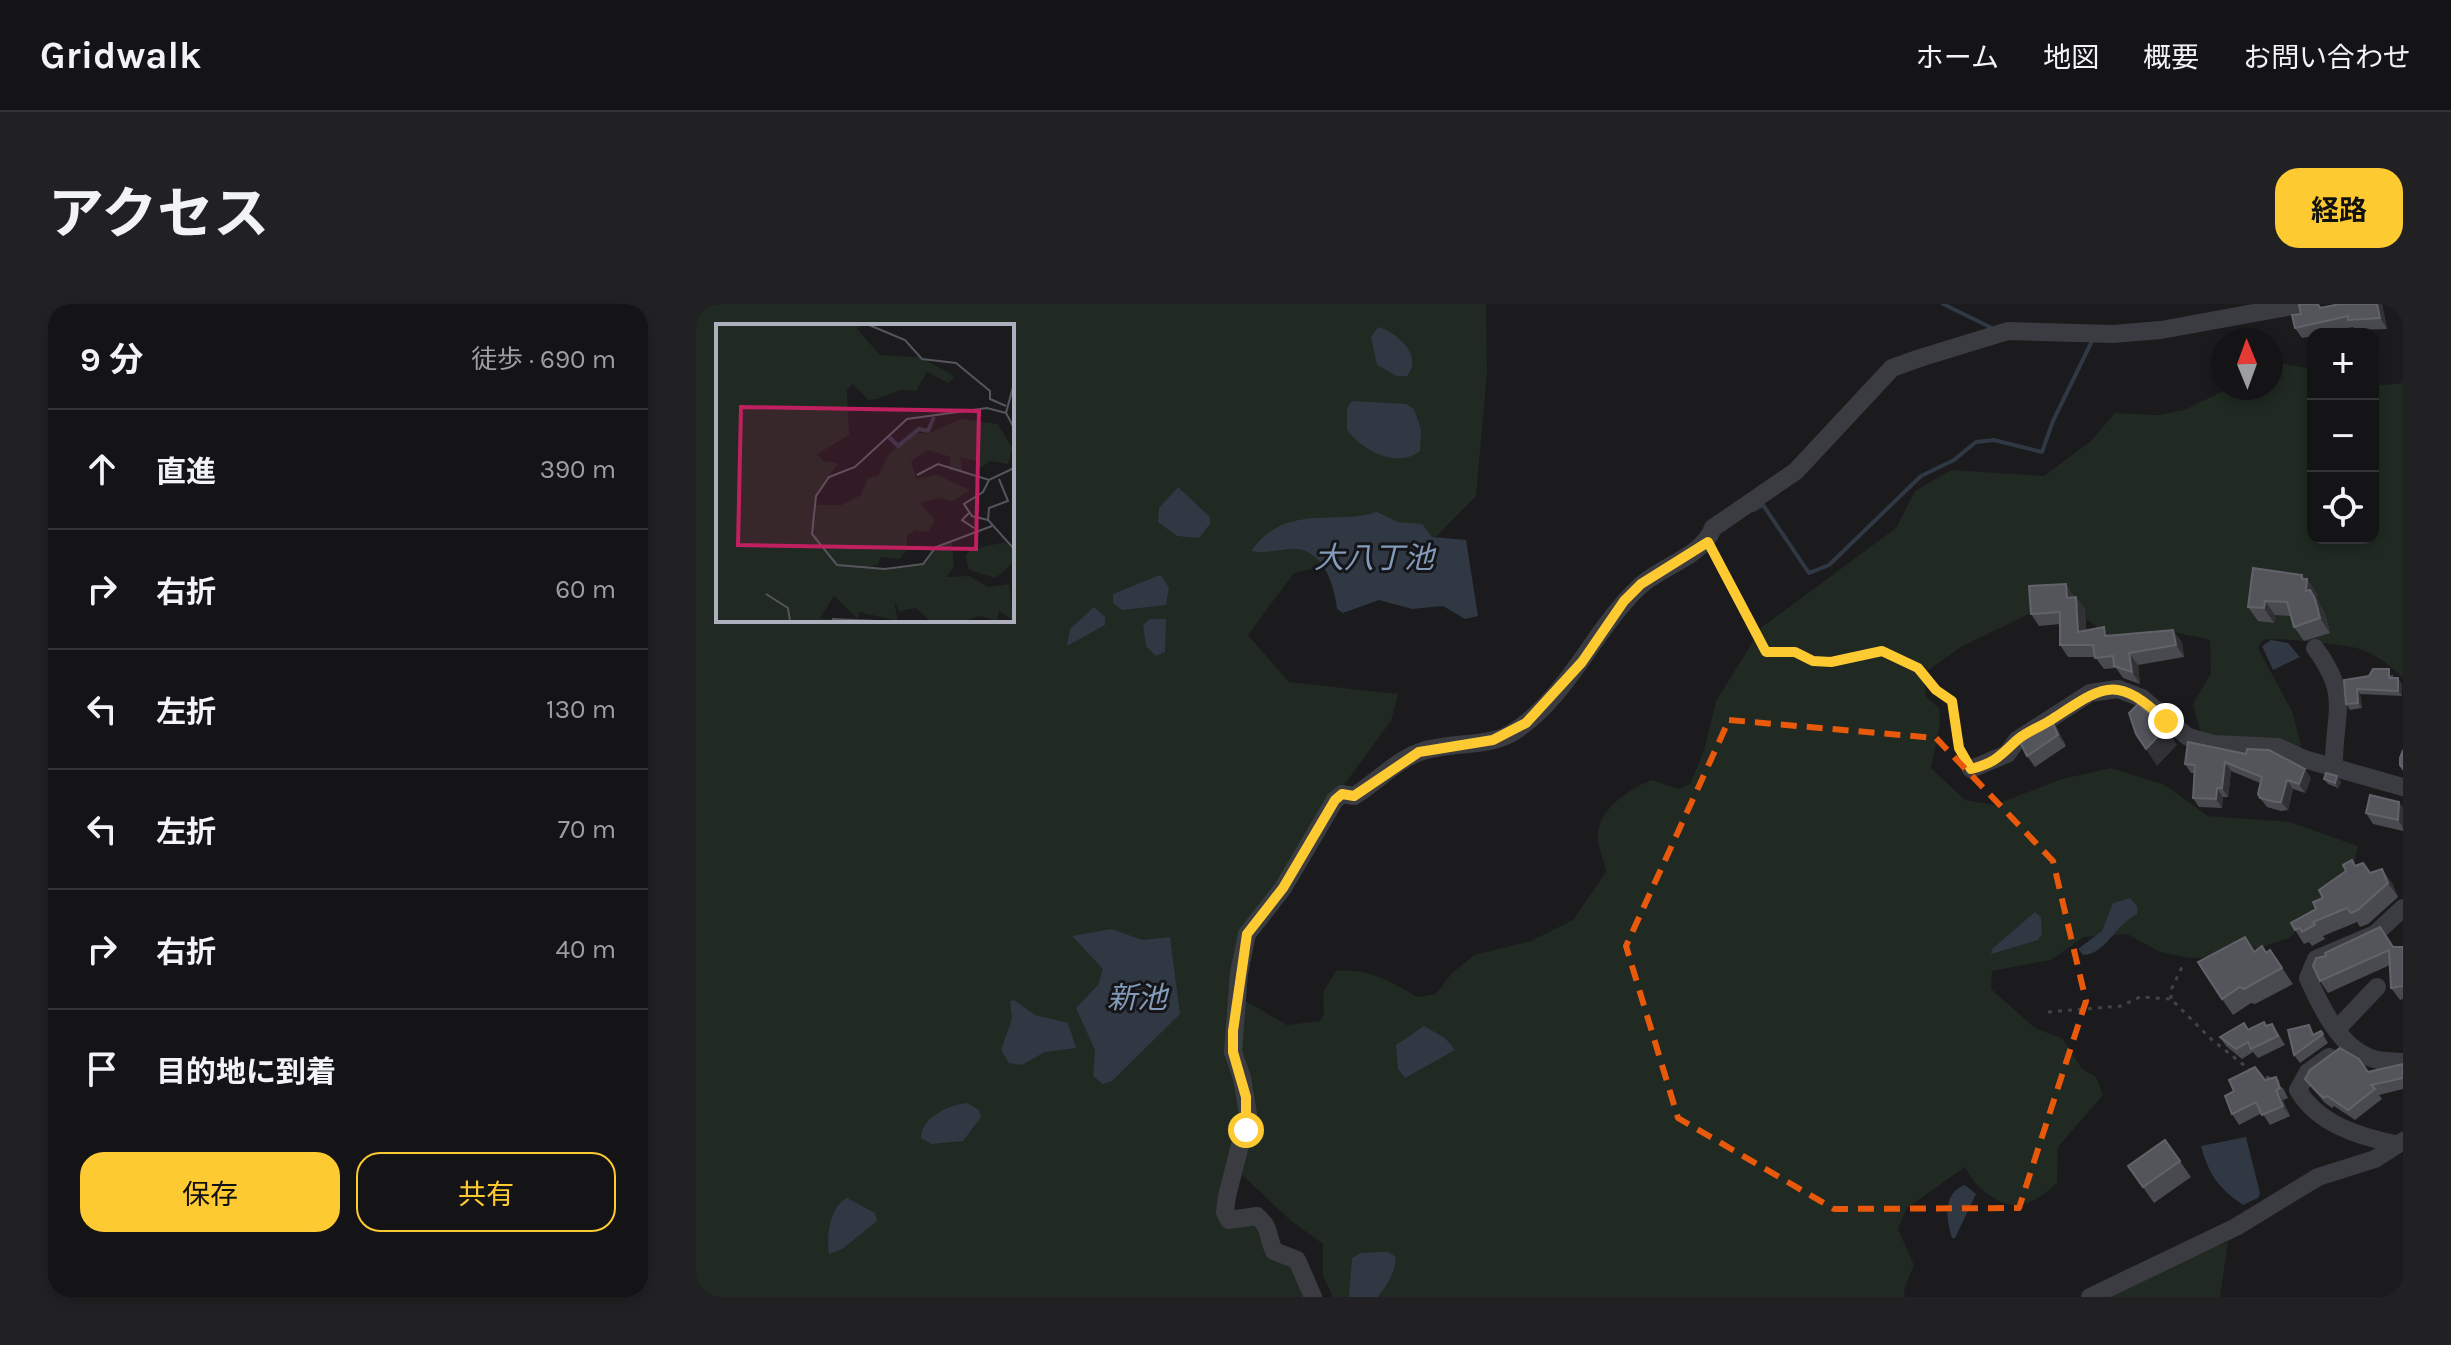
<!DOCTYPE html>
<html lang="ja">
<head>
<meta charset="utf-8">
<style>
  :root { --surface:#141416; --page:#212123; --text:#f1f3f6; --muted:#9d9ea1; --line:#333335; --accent:#feca32 }
  body { margin:0; font-family:Karla,"Noto Sans JP",sans-serif; background:var(--page); color:var(--text) }
  .controls { position:absolute; right:24px; top:24px; display:grid; overflow:hidden; border-radius:16px; box-shadow:0 4px 12px #0003 }
  .controls button { width:72px; height:72px; display:grid; place-items:center; padding:0; border:0; border-bottom:2px solid var(--line); background:var(--surface); color:var(--text); font:40px sans-serif }
  .compass { position:absolute; left:1515px; top:24px; width:72px; height:72px; border-radius:50%; background:var(--surface); box-shadow:0 4px 12px #0003; rotate:359deg }
  .stop { position:absolute; width:24px; height:24px; margin:-18px; border:6px solid #feca32; border-radius:50%; background:#fff }
  .stop.end { background:#feca32; border-color:#fff; box-shadow:0 2px 8px #0008 }
  .list { margin:0; padding:0; list-style:none }
  h2 { display:flex; justify-content:space-between; align-items:center; height:104px; margin:0; padding:0 32px; font-size:34px }
  h2 small { font-size:26px; font-weight:400; color:var(--muted) }
  .list li { display:grid; grid-template-columns:52px 1fr auto; gap:24px; align-items:center; box-sizing:border-box; height:120px; padding:0 32px; border-top:2px solid var(--line) }
  .list b { display:block; font-size:30px; white-space:nowrap }
  .list em { font-size:26px; font-style:normal; color:var(--muted) }
  .actions { display:flex; gap:16px; padding:24px 32px }
  .actions a { flex:1; padding:18px 0; border:2px solid var(--accent); border-radius:24px; text-align:center; font-size:28px; color:var(--accent) }
  .actions .main { background:var(--accent); color:#111 }
  .icon { flex:none; width:44px; height:44px; fill:none; stroke:currentColor; stroke-width:2; stroke-linecap:round; stroke-linejoin:round }
  .map { position:relative; flex:none; width:1707px; height:993px; overflow:hidden; border-radius:24px }
  header { display:flex; align-items:center; gap:48px; box-sizing:border-box; height:112px; padding:0 40px; background:var(--surface); border-bottom:2px solid var(--line) }
  header strong { font-size:38px }
  nav { display:flex; gap:44px; margin-inline-start:auto; font-size:28px }
  .intro { display:flex; align-items:center; justify-content:space-between; box-sizing:border-box; height:192px; padding:0 48px }
  h1 { margin:0; font-size:56px }
  .button { padding:20px 36px; border-radius:24px; background:var(--accent); color:#111; font-size:28px; font-weight:700 }
  main { display:flex; gap:48px; padding:0 48px }
  aside { flex:1; background:var(--surface); border-radius:24px; box-shadow:0 4px 12px #0003 }
  .map>svg:first-child { display:block }
</style>
</head>
<body>
<header>
<strong>Gridwalk</strong>
<nav><a>ホーム</a><a>地図</a><a>概要</a><a>お問い合わせ</a></nav>
</header>
<div class="intro"><h1>アクセス</h1><a class="button">経路</a></div>
<main>
<aside>
<h2>9 分<small>徒歩 · 690 m</small></h2>
<ul class="list">
<li><svg class="icon" aria-label="ahead" viewBox="0 0 24 24"><path d="M12 20V5M6 11l6-6 6 6"/></svg><div><b>直進</b></div><em>390 m</em></li>
<li><svg class="icon" aria-label="right" viewBox="0 0 24 24"><path d="M7 20v-9h11M14 6l5 5-5 5"/></svg><div><b>右折</b></div><em>60 m</em></li>
<li><svg class="icon" aria-label="left" viewBox="0 0 24 24"><path d="M17 20v-9H6M10 6l-5 5 5 5"/></svg><div><b>左折</b></div><em>130 m</em></li>
<li><svg class="icon" aria-label="left" viewBox="0 0 24 24"><path d="M17 20v-9H6M10 6l-5 5 5 5"/></svg><div><b>左折</b></div><em>70 m</em></li>
<li><svg class="icon" aria-label="right" viewBox="0 0 24 24"><path d="M7 20v-9h11M14 6l5 5-5 5"/></svg><div><b>右折</b></div><em>40 m</em></li>
<li><svg class="icon" aria-label="arrive" viewBox="0 0 24 24"><path d="M6 21V4h12l-3 4 3 4H6"/></svg><div><b>目的地に到着</b></div></li>
</ul>
<div class="actions"><a class="main">保存</a><a>共有</a></div>
</aside>
<div class="map">
<svg width="1707" height="993" viewBox="0 0 1707 993">
  <rect width="100%" height="100%" fill="#1b1a1d"/>
  <g fill="#202922" fill-rule="evenodd">
    <path d="M0 0H790L791 69 780 192 733 240 598 269 552 331 593 378 702 390 695 417 645 485 540 667 547 795 526 910 553 914 599 958 613 993H0ZM22 22H316V316H22Z"/>
    <path d="M1575 58 1617 65V234H1677V82L1707 79V374C1695 362 1677 348 1660 344 1645 340 1581 333 1567 336L1562 344 1597 409 1605 443 1505 430 1497 400 1515 369 1514 336 1468 326 1412 332 1392 316 1376 291 1349 287 1335 309 1265 343 1227 370 1230 393 1243 404 1244 420 1235 464 1269 496 1298 501 1366 475 1415 464 1469 481 1512 512 1594 518 1662 542 1656 569 1593 634 1536 653 1494 654 1464 648 1431 630 1388 633 1355 656 1296 667 1295 685 1339 724 1367 735 1386 765 1400 773 1407 791 1362 843 1361 879C1351 888 1338 899 1323 901 1301 903 1277 881 1269 863L1211 904 1202 925 1218 961 1208 985 1209 993H637L627 972V940L594 916 541 866 549 850 542 748 548 696 591 721 624 717 628 710 627 688 640 667C671 664 695 677 721 693L740 690 755 670 778 651 835 637 877 616 910 568C909 558 903 547 902 537 899 507 931 486 955 476L982 485 994 480 1008 447 1020 397 1066 323 1200 224 1219 187 1255 166 1348 172 1395 137 1419 109 1462 111 1488 106 1534 84H1575Z"/>
    <path d="M1532 938 1524 993H1405L1459 966Z"/>
  </g>
  <g fill="#2f3843">
    <path d="M682 23C701 28 728 52 711 72H701L681 61 675 33Z"/>
    <path d="M656 97 710 100 718 105 725 125 724 147C701 165 667 147 651 126V104Z"/>
    <path d="M482 183 514 213V220L503 234 481 232 462 218 463 204Z"/>
    <path d="M681 208 702 218 726 220 736 233 770 236 782 312 769 315 747 302 716 305 683 296 647 309 641 305C638 279 626 242 594 245 580 246 568 250 555 247 590 198 638 222 681 208Z"/>
    <path d="M461 272H466L473 284 470 301 426 306 417 299V290Z"/>
    <path d="M398 303 409 313V321L371 342 374 325Z"/>
    <path d="M470 315 469 348 460 352 450 342 447 321 454 315Z"/>
    <path d="M1575 336 1592 339 1604 353 1577 366 1566 342Z"/>
    <path d="M1434 594 1441 602V610C1418 621 1411 650 1387 651L1382 645 1406 627 1417 599Z"/>
    <path d="M1339 608 1345 613 1346 630 1342 636 1295 650 1296 645Z"/>
    <path d="M415 625 447 636 474 633 484 710 416 777 407 780 397 772 399 746 380 704 402 681 407 665 376 632Z"/>
    <path d="M318 696 339 711 372 719 380 744 349 748 326 761 313 759 305 746 316 715 314 697Z"/>
    <path d="M728 722 749 734 759 746 709 774 702 765 700 741Z"/>
    <path d="M271 799 283 806 285 813 267 837 236 840 225 834C225 813 253 801 271 799Z"/>
    <path d="M1550 833 1564 889 1562 894 1547 901C1522 884 1513 871 1505 842Z"/>
    <path d="M1269 881 1280 890 1259 934H1256C1250 915 1246 889 1269 881Z"/>
    <path d="M151 894 179 909 181 917 146 945 133 950C130 932 134 902 151 894Z"/>
    <path d="M681 948H692L700 953C699 969 692 980 682 993H653L656 954 665 949Z"/>
  </g>
  <g fill="none" stroke-linecap="round" stroke-linejoin="round">
    <g stroke="#2f3843" stroke-width="4">
      <path d="M1247 0 1298 25"/>
      <path d="M1058 206 1067 201 1113 269 1133 261 1225 172 1258 156 1280 138 1298 136 1346 148 1357 117 1397 35"/>
    </g>
    <g stroke="#41434a" stroke-width="3" stroke-dasharray="4 6" stroke-linecap="butt">
      <path d="M1017 249 1070 348H1099L1117 357 1135 358 1186 347 1222 364 1240 386 1256 397 1263 444 1268 453"/>
      <path d="M1475 695V686L1487 661"/>
      <path d="M1352 708 1425 702 1444 693 1475 695 1515 735 1554 766"/>
      <path d="M1561 769 1587 780"/>
    </g>
    <g stroke="#3b3c42" stroke-width="18">
      <path d="M1619 344C1656 394 1637 409 1638 464"/>
      <path d="M1275 465 1311 450 1321 436 1394 389 1422 385 1446 394 1492 433 1517 440 1582 443 1608 455 1707 483"/>
      <path d="M1707 604 1679 630 1620 655 1612 674C1624 701 1644 744 1675 754 1684 758 1697 757 1707 758"/>
      <path d="M1641 725 1681 683"/>
      <path d="M1633 753 1612 768 1602 786C1622 820 1662 832 1699 840"/>
      <path d="M617 993 601 956 578 947C571 932 575 924 561 912L533 916 529 908 531 892 552 810 546 774 537 748 543 669 551 630 587 584 639 496 646 490 658 492C679 479 701 456 724 448 751 438 791 443 814 430 870 397 898 325 943 283 965 262 1006 253 1017 224L1100 167 1196 64 1224 54 1312 27 1417 30 1465 26 1607 0"/>
      <path d="M1394 993 1540 923 1622 873 1679 855 1707 837"/>
    </g>
  </g>
  <g fill="#494a4f">
    <path d="M1622 0 1625 4 1644 0H1686L1691 25 1660 26 1657 23 1625 30H1617V32L1606 34 1599 24 1605 10Z"/>
    <path d="M1527 59V84H1535L1527 86 1520 75Z"/>
    <path d="M1609 275H1611L1621 290V295L1629 310 1634 329 1608 337 1598 323 1595 312 1579 311 1578 319 1562 317 1552 303Z"/>
    <path d="M1378 292 1389 305 1390 327 1413 331 1486 338 1488 353 1442 361 1444 380 1427 374 1420 364 1408 365 1399 353H1372L1364 341V320L1343 322 1335 310Z"/>
    <path d="M1697 371V374L1706 380V392L1664 390 1666 404 1654 406 1650 400 1648 376Z"/>
    <path d="M1354 413 1361 424 1370 442 1339 463 1331 452Z"/>
    <path d="M1492 438 1615 474 1609 489 1597 485 1592 506 1585 507 1571 503 1564 494V479L1535 467 1532 493H1527L1526 504 1503 503 1497 494 1499 469H1495L1489 460Z"/>
    <path d="M1641 472 1645 478 1642 484 1632 480 1628 475Z"/>
    <path d="M1707 503V527L1677 520 1670 509Z"/>
    <path d="M1660 562 1696 579 1702 593 1672 620 1664 623 1661 618 1627 632 1629 635 1616 642 1613 638 1608 640 1599 626 1620 605 1627 594Z"/>
    <path d="M1698 643H1707V695L1704 696 1695 684 1694 661 1632 689 1624 677Z"/>
    <path d="M1574 646 1597 680 1559 700 1555 699 1537 711 1526 695 1559 647 1570 649Z"/>
    <path d="M1571 722 1582 729 1589 741 1562 754 1557 748 1546 755 1530 742 1524 733Z"/>
    <path d="M1625 727 1632 739 1604 759 1598 751 1619 730Z"/>
    <path d="M1707 760V785L1683 791 1686 795 1659 816 1638 802 1636 804 1628 798 1609 775 1672 768Z"/>
    <path d="M1569 776 1587 784 1592 794 1587 796 1594 812 1574 821 1566 809 1543 821 1536 810Z"/>
    <path d="M1469 836 1495 873 1458 899 1432 862Z"/>
  </g>
  <g fill="#323236">
    <path d="M1681 0H1686L1691 25 1684 14Z"/>
    <path d="M1606 271 1611 278V275L1621 290V295L1629 310 1634 329 1624 314 1610 287 1606 275Z"/>
    <path d="M1370 280 1378 292 1379 306 1371 294Z"/>
    <path d="M1380 293 1389 305 1391 340 1382 328Z"/>
    <path d="M1569 297 1579 311 1578 319 1568 304Z"/>
    <path d="M1477 326 1486 338 1488 353 1480 341Z"/>
    <path d="M1433 349 1442 361 1444 380 1436 368Z"/>
    <path d="M1702 374 1706 380V392L1702 387Z"/>
    <path d="M1661 385 1664 390 1666 404 1662 399Z"/>
    <path d="M1354 413 1361 424 1370 442 1362 431Z"/>
    <path d="M1470 424 1481 441 1461 462 1450 445Z"/>
    <path d="M1529 458 1535 467 1532 493 1526 484Z"/>
    <path d="M1609 465 1615 474 1609 489 1603 480Z"/>
    <path d="M1641 472 1645 478 1642 484 1639 479Z"/>
    <path d="M1591 476 1597 485 1592 506 1585 498Z"/>
    <path d="M1521 484 1527 493 1526 504 1520 495Z"/>
    <path d="M1703 498 1707 503V524L1702 516Z"/>
    <path d="M1686 565 1696 579 1702 593 1692 579Z"/>
    <path d="M1580 786 1587 796 1594 812 1587 802Z"/>
  </g>
  <g fill="#54555b" stroke="#62636a" stroke-width="2">
    <path d="M1605 0H1622L1624 4 1644 0H1681L1684 14 1652 16V12L1599 24 1596 11 1605 10 1603 1Z"/>
    <path d="M1527 59V74L1520 75 1519 60Z"/>
    <path d="M1557 264 1606 271V275H1611L1610 287 1614 286 1619 295 1624 314 1598 323 1591 298 1569 297 1568 304 1552 303Z"/>
    <path d="M1370 280 1371 294 1380 293 1382 328 1408 323 1409 332 1477 326 1480 341 1433 349 1436 368 1418 362 1417 352 1399 354 1397 341H1364V308L1335 310 1333 282Z"/>
    <path d="M1677 365H1693V374H1702V387L1661 385 1662 399 1650 400 1648 376 1673 372Z"/>
    <path d="M1442 400 1470 424 1450 445 1440 430 1433 409Z"/>
    <path d="M1354 413 1362 431 1331 452 1322 434Z"/>
    <path d="M1492 438 1550 450 1551 445 1573 446 1609 465 1603 480 1591 476 1585 498H1579L1564 494 1562 490 1566 473 1529 458 1526 484H1521L1520 495 1497 494 1499 461 1489 460Z"/>
    <path d="M1707 446V465L1704 461V454Z"/>
    <path d="M1630 469 1641 472 1639 479 1628 475Z"/>
    <path d="M1674 491 1703 498 1702 516 1670 509Z"/>
    <path d="M1656 556 1659 562 1667 559 1674 569 1686 565 1692 579 1662 606 1655 609 1651 604 1617 618 1619 621 1606 628 1604 624 1599 626 1595 619 1620 605 1617 598 1627 594 1623 586 1650 567 1647 561Z"/>
    <path d="M1684 623 1697 643H1707V682L1695 684 1693 646 1624 677 1617 662 1620 654 1630 652 1629 649Z"/>
    <path d="M1549 633 1558 648 1566 642 1570 649 1574 646 1586 664 1548 685 1544 683 1526 695 1502 658Z"/>
    <path d="M1568 718 1570 722 1576 720 1582 732 1555 745 1552 738 1540 745 1524 733 1548 719 1552 726Z"/>
    <path d="M1613 721 1617 731 1625 727 1627 730 1598 751 1592 726Z"/>
    <path d="M1644 744 1663 755 1672 768 1707 760V774L1675 781 1679 785 1652 806 1631 792 1628 794 1621 788 1609 775 1614 766Z"/>
    <path d="M1559 763 1569 776 1580 773 1584 784 1580 786 1587 802 1566 811 1560 798 1536 810 1529 792 1538 787 1533 776Z"/>
    <path d="M1469 836 1484 857 1447 883 1432 862Z"/>
  </g>
  <g fill="none" stroke-linecap="round" stroke-linejoin="round">
    <path stroke="#feca32" stroke-width="10" d="M550 826V793L537 748V727L551 630 587 584 639 496 646 490 658 492 723 448 797 436 830 419 886 358 928 297 945 280 1012 238 1070 348H1099L1117 357 1135 358 1186 347 1222 364 1240 386 1256 397 1263 444 1275 465C1299 459 1304 452 1321 436 1331 427 1347 422 1358 414 1409 381 1420 370 1470 417"/>
  </g>
  <path fill="none" stroke="#e8590c" stroke-width="6" stroke-dasharray="16 10" stroke-linejoin="round" d="M1033 416 1240 434 1357 557 1390 697 1323 904 1138 905 982 814 930 642Z"/>
  <g text-anchor="middle" stroke-width="6" stroke-linejoin="round" paint-order="stroke">
    <g font-size="30" font-style="italic" fill="#829bba" stroke="#161518">
      <text x="678" y="264">大八丁池</text>
      <text x="441" y="704">新池</text>
    </g>
  </g>
  <g transform="translate(20 20)">
    <rect width="298" height="298" fill="#1b1a1d"/>
    <path d="M0 1H145L141 5 164 31 203 33 235 50 238 54 232 59 211 48 200 67 185 66 161 75 152 76 137 60 131 66 133 111 101 130 107 137 122 139 100 171 97 188 100 196 99 181H126L145 171 152 154 162 152 173 130 199 109 212 110 244 95 282 100 296 124 292 140 274 137 263 145 260 137 244 133 247 148 233 146 235 133 212 126 195 137 200 155 221 151 254 166 237 177 222 174 204 179 219 196 212 208 199 206 191 212V226L183 235 165 233 162 241 153 243 169 246 207 241 215 226 236 217 238 243 230 253 253 252 273 263 293 260 298 297 283 287 281 297 265 292 248 297H214L200 284 183 287 178 277 182 297 143 288 142 295 118 272 104 294 126 297H0ZM288 218 298 226V237L287 248 279 254 253 246 249 231 255 226Z" fill="#202922"/>
    <path fill="none" stroke="#2f3843" stroke-width="4" d="M173 113 182 122 203 105 212 107 218 93"/>
    <path fill="none" stroke="#55565d" stroke-width="2" d="M153 1 189 16 206 35 240 39 274 67V75L290 82M298 59 290 89 298 104M201 151 222 140 273 156 298 144M283 155 292 177 273 184 272 196 298 225M253 189 246 196 258 204M272 196 256 192 248 180 267 168 273 156M276 202 220 223 207 240 169 245 121 241 96 210 100 172 113 153 139 143 191 95 271 84 290 89M50 270 72 284 74 297M116 295 160 297"/>
    <path fill="#c12060" fill-opacity="0.15" stroke="#c12060" stroke-width="4" d="M25 83 263 87 260 225 22 221Z"/>
    <rect width="298" height="298" fill="none" stroke="#acb0bd" stroke-width="4"/>
  </g>
</svg>
<div class="controls">
<button>+</button>
<button>−</button>
<button><svg class="icon" aria-label="locate" viewBox="0 0 24 24"><circle cx="12" cy="12" r="6"/><path d="M12 2v4M12 18v4M2 12h4M18 12h4"/></svg></button>
</div>
<svg class="compass" viewBox="-18 -18 36 36"><path d="M0-13l5 13h-10z" fill="#e53935"/><path d="M0 13l5-13h-10z" fill="#9d9ea1"/></svg>
<div class="stop" style="left:550px;top:826px"></div>
<div class="stop end" style="left:1470px;top:417px"></div>
</div>
</main>
</body>
</html>
